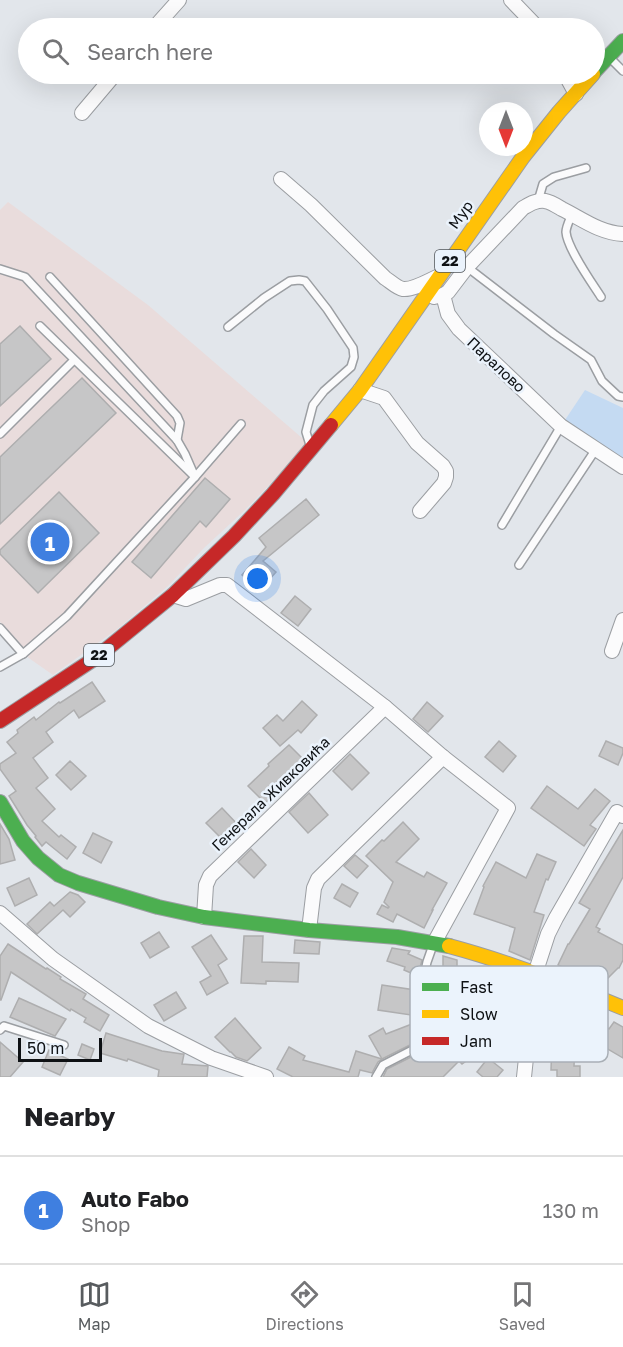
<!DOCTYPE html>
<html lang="en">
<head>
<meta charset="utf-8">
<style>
  :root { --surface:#fff; --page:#f2f2f2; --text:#202124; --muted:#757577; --line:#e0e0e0; --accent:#585c5f }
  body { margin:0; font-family:"Golos Text",sans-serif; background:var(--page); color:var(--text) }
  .compass { position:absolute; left:479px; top:102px; width:54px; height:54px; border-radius:50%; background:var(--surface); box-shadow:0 6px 24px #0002; rotate:180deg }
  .scale { position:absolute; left:18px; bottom:15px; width:84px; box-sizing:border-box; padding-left:6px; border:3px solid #0e1114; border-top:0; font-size:16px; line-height:21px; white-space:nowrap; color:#0e1114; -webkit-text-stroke:4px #ebf3fc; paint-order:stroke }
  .you { position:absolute; left:258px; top:579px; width:21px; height:21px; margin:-15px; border:4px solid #fff; border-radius:50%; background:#1a73e8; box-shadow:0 0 0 9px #1a73e833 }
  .badge { display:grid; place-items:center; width:39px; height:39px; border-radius:50%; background:var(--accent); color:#fff; font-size:20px; font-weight:700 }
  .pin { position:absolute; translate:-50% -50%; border:3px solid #fff; box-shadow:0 2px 6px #0006 }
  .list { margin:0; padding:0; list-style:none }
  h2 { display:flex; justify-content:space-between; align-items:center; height:78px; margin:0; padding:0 24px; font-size:26px }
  h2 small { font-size:20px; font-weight:400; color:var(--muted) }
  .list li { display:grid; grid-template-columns:39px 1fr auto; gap:18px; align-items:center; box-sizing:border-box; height:108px; padding:0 24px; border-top:2px solid var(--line) }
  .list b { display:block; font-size:22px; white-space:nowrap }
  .list p { margin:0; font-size:20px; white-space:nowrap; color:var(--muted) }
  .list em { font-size:20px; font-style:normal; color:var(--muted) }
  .icon { flex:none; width:33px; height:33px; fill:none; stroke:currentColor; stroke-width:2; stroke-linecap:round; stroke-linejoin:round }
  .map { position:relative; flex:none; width:623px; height:1077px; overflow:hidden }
  .search { position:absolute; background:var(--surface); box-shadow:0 6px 24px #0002; left:18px; right:18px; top:18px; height:66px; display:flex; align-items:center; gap:15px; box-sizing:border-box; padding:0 21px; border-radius:33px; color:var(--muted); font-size:22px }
  .sheet { height:186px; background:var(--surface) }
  nav { display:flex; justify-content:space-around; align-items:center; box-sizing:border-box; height:84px; border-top:2px solid var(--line); background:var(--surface); font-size:16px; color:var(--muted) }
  nav a { display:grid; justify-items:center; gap:3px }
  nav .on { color:var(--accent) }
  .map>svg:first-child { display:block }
</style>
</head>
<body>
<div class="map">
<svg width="623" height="1077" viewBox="0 0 623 1077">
  <rect width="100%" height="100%" fill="#e2e6eb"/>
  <path fill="#e9dcdc" d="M8 202 148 305 309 444 245 510 204 548 168 586 120 627 53 675 23 654 19 642 0 622V210Z"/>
  <path fill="#c4daf2" d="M585 390 623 408V467L561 426Z"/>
  <g fill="#c6c6c7" stroke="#aeaeaf" stroke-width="1.5">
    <path d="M20 326 51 359 0 406V344Z"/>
    <path d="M82 378 116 413 0 524V457Z"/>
    <path d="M205 478 230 499 206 527 200 521 151 578 132 562Z"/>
    <path d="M59 492 99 533 38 593 0 554V550Z"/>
    <path d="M306 499 319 515 263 561 276 572 260 590 242 575 266 547 259 538Z"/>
    <path d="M295 596 311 609 298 626 281 613Z"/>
    <path d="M92 682 105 701 79 718 74 710 46 732 53 742 33 758 48 778 36 788 55 809 42 821 59 837 61 835 76 847 67 859 46 842 42 846 35 837 36 836 27 825 9 796 16 791 0 769V764L16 753 7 742 18 733 17 730 34 717 36 720 59 702 60 703Z"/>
    <path d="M302 701 317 715 301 733 298 730 280 746 263 728 277 715 283 721Z"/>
    <path d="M427 702 443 716 428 732 413 719Z"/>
    <path d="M499 741 516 756 503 772 485 757Z"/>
    <path d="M606 741 623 748V753L618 765 599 756Z"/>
    <path d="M289 745 306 762 278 788 279 790 265 803 248 786 269 766 268 764Z"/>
    <path d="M350 754 369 773 352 790 333 771Z"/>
    <path d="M70 761 86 776 71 790 56 775Z"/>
    <path d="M547 786 578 809 595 789 610 801 590 825 596 829 584 846 531 808Z"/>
    <path d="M309 793 328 815 308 833 289 812Z"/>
    <path d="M222 808 239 826 224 841 206 823Z"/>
    <path d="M403 822 419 839 396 862 424 877 427 872 447 883 432 910H433L424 928 397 914 393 922 377 914 382 905 388 908 389 907 384 902 393 882 366 856 382 840 384 841Z"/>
    <path d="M0 824 9 839 15 860 0 864Z"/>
    <path d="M623 830V877L596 927 600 929 598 932 623 945V960L619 968H618L600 986 581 978 582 976 558 965 568 944H569L590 909 579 903Z"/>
    <path d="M93 833 112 842 101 863 83 853Z"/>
    <path d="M251 849 266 865 254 878 238 862Z"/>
    <path d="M537 854 556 862 548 880 546 879 534 912 544 915 530 960 509 951 515 928 474 914 484 887 483 886 496 862 526 878Z"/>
    <path d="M355 855 368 866 357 878 344 866Z"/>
    <path d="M29 878 37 895 15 906 7 888Z"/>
    <path d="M342 884 358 893 350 907 334 898Z"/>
    <path d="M70 892 78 895 85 902 70 917 63 910 37 934 27 924 50 902 54 906Z"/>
    <path d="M159 932 169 947 150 958 141 943Z"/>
    <path d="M211 935 227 959 218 965 228 983 207 995 200 982 211 976 192 947Z"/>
    <path d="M244 936H263L262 962 299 963 298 982 266 981V984L241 983Z"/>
    <path d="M295 940 320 942 319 954 294 953Z"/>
    <path d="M8 944 46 969 47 968 61 977 60 979 86 994 83 999 109 1015 100 1031 84 1022 86 1018 71 1009 70 1011 11 972 1 1000H0V956Z"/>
    <path d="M392 948 410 951 408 954 422 960 418 976 404 970 405 967 387 961Z"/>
    <path d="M443 956 457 960V990L429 980 430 975 443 976Z"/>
    <path d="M382 985 415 990 411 1015 378 1010Z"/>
    <path d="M176 992 186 1008 164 1021 154 1005Z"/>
    <path d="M19 998 66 1019 55 1036 10 1017Z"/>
    <path d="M235 1018 261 1048 247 1061 236 1057 231 1052H230L215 1037Z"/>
    <path d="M591 1018 609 1029 614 1022 623 1027V1058L596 1042 595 1044 580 1035Z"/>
    <path d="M412 1024 411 1032 414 1043 382 1059 369 1036 383 1028 386 1034Z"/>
    <path d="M544 1024H566V1057L575 1043 574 1066H580V1077H557V1070H551L552 1041H544Z"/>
    <path d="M504 1027 506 1032 462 1064 459 1061 443 1077H383L387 1069 421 1052 430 1044 441 1059 461 1044V1049Z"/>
    <path d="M106 1033 162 1051 182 1054H184L182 1064 208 1066 207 1077H158L159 1070 128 1059 127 1061 100 1053Z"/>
    <path d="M0 1042 23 1062 10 1077H0Z"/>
    <path d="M82 1044 94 1049 90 1060 78 1055Z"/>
    <path d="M289 1047 305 1056 303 1060 349 1072 356 1051 382 1059 378 1062 372 1073 360 1070 358 1077H293L277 1069Z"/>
    <path d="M49 1050 68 1059 60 1075 42 1067Z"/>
    <path d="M488 1058 503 1070 497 1077H483L477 1072Z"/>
  </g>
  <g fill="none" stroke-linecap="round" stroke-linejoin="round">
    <g stroke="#9b9ea2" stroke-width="10">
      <g id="lane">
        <path d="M610 58 623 71"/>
        <path d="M538 201 543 184 554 177 586 168"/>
        <path d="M572 214C570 219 566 227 566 232 567 248 592 283 601 297"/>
        <path d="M467 267 554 334 591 360 602 381 618 396 623 397"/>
        <path d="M0 269 25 277 177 440 185 454 195 477 67 616 23 654 0 667"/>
        <path d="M50 277 177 416 180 423 177 440"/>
        <path d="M40 326 195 477 241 424"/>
        <path d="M228 327 264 298 290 281 299 280 305 281 327 309 353 348 354 357 351 367 324 391 313 405 306 432 310 445"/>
        <path d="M0 434 74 360"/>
        <path d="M502 525 561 426"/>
        <path d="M519 565 596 449"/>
        <path d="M0 628 23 654"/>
        <path d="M0 1030 4 1026 64 1045"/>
        <path d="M376 1077 383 1065 418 1047 420 1042 417 1032 418 1003 427 962 433 945"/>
      </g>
    </g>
    <g stroke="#9b9ea2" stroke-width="16">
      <g id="street">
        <path d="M511 0 538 28"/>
        <path d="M154 28 179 0"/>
        <path d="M565 74 576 94"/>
        <path d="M82 113 115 74"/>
        <path d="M281 179 311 205 385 278C390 281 397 288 403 289 413 290 428 281 437 277"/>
        <path d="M443 295 448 314 459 329 561 426 623 467"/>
        <path d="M434 297 443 295 448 292 467 267 523 208C530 204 536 200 545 201 551 202 557 206 562 209 582 219 600 233 623 234"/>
        <path d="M360 390 384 398 417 443 443 466 446 471V477L444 483 420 511"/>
        <path d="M173 595 186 599 220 585H227L385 707 443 757 508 808 434 943"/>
        <path d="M612 651 623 620"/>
        <path d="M0 913 53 959 148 1026 211 1058 266 1077"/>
        <path d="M204 917 206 885 210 876 385 707"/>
        <path d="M309 930 314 888 318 879 443 757"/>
        <path d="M524 1077 526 1058 534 1004 535 974 548 934 556 918 617 812 623 816"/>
      </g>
    </g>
    <g stroke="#9b9ea2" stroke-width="16">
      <g id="fast">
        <path d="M594 72 623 41"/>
        <path d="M0 802 23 841 38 858 59 875 78 883 158 907 204 917 309 930 397 937 449 946"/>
      </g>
    </g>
    <g stroke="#9b9ea2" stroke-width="16">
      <g id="slow">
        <path d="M331 425 360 390 523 157 559 112 593 74"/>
        <path d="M449 946C509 962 566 984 623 1008"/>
      </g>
    </g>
    <g stroke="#9b9ea2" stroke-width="16">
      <path id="jam" d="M0 721 97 657 173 595 234 536 273 494 331 425"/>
    </g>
    <use href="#lane" stroke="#fbfbfc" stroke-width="7"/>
    <use href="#street" stroke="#fbfbfc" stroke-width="14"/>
    <use href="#fast" stroke="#4caf50" stroke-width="14"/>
    <use href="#slow" stroke="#ffc107" stroke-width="14"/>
    <use href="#jam" stroke="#c62828" stroke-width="14"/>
  </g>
  <g text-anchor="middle" stroke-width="5" stroke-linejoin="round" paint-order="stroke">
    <g fill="#ebf3fc" stroke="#50555a" stroke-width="1.5">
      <rect x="435" y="250" width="30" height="22" rx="4.5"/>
      <rect x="84" y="644" width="30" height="22" rx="4.5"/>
    </g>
    <g font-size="14" font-weight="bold" fill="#0e1114">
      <text x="450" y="266">22</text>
      <text x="99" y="660">22</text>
    </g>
    <g font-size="15" fill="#0e1114" stroke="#ebf3fc">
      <text transform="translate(461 215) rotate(-55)" y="5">Мур</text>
      <text transform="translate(496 365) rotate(43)" y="5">Паралово</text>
      <text transform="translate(271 794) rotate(-44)" y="5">Генерала Живковића</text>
    </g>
  </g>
  <rect x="410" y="966" width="198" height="96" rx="9" fill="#ebf3fc" stroke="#a9afb6" stroke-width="1.5"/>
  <rect x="422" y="983" width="27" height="8" fill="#4caf50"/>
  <rect x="422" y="1010" width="27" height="8" fill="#ffc107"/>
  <rect x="422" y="1037" width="27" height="8" fill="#c62828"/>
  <g font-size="16" fill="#0e1114">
    <text x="460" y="993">Fast</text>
    <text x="460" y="1020">Slow</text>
    <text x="460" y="1047">Jam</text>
  </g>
</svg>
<svg class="compass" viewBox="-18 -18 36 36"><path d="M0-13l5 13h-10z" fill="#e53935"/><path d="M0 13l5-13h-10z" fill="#757577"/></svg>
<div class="scale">50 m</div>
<div class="you"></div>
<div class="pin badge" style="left:50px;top:542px;background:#3f7fe0">1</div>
<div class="search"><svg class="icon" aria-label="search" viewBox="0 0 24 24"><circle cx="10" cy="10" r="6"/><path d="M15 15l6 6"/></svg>Search here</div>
</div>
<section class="sheet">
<h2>Nearby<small></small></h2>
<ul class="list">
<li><span class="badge" style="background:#3f7fe0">1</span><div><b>Auto Fabo</b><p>Shop</p></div><em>130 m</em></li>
</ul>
</section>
<nav>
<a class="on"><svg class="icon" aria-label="map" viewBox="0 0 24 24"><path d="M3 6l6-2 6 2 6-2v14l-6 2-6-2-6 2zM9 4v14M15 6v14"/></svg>Map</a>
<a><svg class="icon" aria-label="directions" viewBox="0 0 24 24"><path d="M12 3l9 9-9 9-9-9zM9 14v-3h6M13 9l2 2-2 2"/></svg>Directions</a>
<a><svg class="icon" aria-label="saved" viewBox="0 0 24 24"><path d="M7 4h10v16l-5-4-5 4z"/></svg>Saved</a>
</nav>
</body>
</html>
